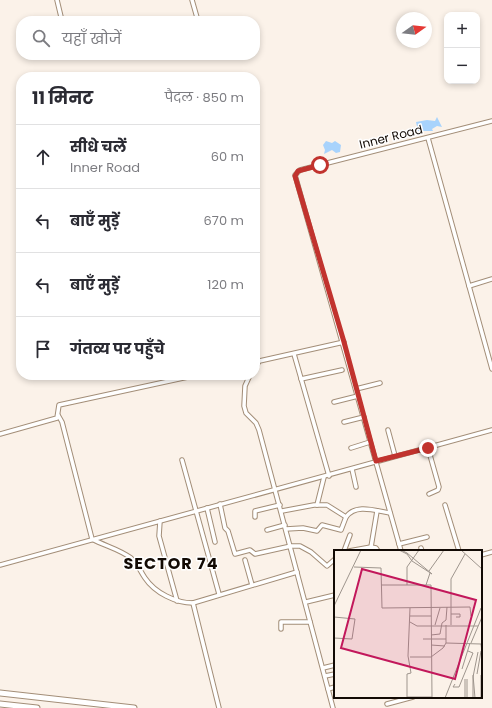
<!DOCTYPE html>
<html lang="hi">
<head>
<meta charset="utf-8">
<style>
  :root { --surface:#fff; --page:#f7f7f7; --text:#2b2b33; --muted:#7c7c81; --line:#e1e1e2 }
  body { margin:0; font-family:Poppins,"Noto Sans Devanagari",sans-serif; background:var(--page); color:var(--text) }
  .controls { position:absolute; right:12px; top:12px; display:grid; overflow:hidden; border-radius:8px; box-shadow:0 2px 6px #0003 }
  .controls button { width:36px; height:36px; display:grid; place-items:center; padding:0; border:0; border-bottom:1px solid var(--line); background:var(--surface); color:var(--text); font:20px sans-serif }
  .compass { position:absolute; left:396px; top:12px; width:36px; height:36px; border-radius:50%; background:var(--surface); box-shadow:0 2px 6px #0003; rotate:75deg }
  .stop { position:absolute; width:12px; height:12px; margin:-9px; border:3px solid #c1332e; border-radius:50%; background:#fff }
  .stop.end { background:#c1332e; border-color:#fff; box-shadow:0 1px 4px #0008 }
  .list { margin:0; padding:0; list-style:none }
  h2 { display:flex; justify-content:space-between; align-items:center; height:52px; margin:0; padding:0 16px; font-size:17px }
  h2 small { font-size:13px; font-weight:400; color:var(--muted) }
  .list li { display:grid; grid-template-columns:26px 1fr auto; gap:12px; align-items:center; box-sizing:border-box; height:64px; padding:0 16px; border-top:1px solid var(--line) }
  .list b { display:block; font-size:15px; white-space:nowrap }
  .list p { margin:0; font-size:13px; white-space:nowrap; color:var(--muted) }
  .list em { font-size:13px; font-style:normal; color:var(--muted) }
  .icon { flex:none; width:22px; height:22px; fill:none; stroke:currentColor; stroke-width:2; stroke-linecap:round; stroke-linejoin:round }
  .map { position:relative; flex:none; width:492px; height:708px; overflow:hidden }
  .search { position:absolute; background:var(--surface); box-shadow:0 2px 6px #0003; left:16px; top:16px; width:244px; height:44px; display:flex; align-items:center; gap:10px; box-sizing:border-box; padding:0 14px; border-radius:16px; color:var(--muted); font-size:15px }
  .panel { position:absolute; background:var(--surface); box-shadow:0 2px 6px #0003; left:16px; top:72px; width:244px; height:308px; border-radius:16px }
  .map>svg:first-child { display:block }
</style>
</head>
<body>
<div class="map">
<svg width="492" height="708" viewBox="0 0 492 708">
  <rect width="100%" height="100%" fill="#fbf2e9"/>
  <g fill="#a8d3fc">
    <path d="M437 117 442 127 437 126 432 129 433 131H418L416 122 427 120 435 121Z"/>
    <path d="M326 141 332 143 335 141 341 145 340 152 336 153 332 150 324 154 325 150 323 145Z"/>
  </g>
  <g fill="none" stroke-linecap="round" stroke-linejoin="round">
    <g stroke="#a38e78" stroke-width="5.5">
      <g id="street">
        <path d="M57 0 62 21"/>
        <path d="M192 0 198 21"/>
        <path d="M428 138 492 369"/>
        <path d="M469 286 492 279"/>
        <path d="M294 354 329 476"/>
        <path d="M255 362 344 342"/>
        <path d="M255 369 259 361"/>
        <path d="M250 375 245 386 244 406 246 413 256 423 259 430 333 708"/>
        <path d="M301 379 342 370"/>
        <path d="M356 389 380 383"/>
        <path d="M334 402 358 396"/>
        <path d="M58 415 62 422 92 539C105 546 119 549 131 558 138 564 140 571 145 578 155 593 176 603 193 603L297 572"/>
        <path d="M344 422 364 417"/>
        <path d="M388 430 395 456"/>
        <path d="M0 434 57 418 59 405 197 375"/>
        <path d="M351 448 370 442"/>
        <path d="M428 448 439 487 438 490 429 494"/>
        <path d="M182 460 219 594"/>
        <path d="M352 469 356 487"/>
        <path d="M220 504 225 528 228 531 235 554 250 550 255 554 291 546H300L311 552 327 566 335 559"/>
        <path d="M317 505 324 477"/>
        <path d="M445 505 459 551"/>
        <path d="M207 508 215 542"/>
        <path d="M282 511 314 505H327L346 517C356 503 376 511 390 513"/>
        <path d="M255 517V511L280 505"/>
        <path d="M160 521 159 536 177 601"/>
        <path d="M286 529 303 528 317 531 322 525 341 530 346 517"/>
        <path d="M267 530 285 525"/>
        <path d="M399 544 427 537"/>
        <path d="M371 547 377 511"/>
        <path d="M421 548 422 551"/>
        <path d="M344 551 350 535"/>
        <path d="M349 551 371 547 376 548 378 551"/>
        <path d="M401 551 295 175 300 170 492 121"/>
        <path d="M481 555 492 552"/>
        <path d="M245 560 252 585"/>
        <path d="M0 565 492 430"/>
        <path d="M306 602 335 595"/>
        <path d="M193 603 219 708"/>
        <path d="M281 629V622H310"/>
        <path d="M323 668 335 665"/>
        <path d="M325 676 335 674"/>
        <path d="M328 689 335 687"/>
        <path d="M387 704 413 697"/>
      </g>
    </g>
    <g stroke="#a38e78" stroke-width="7">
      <g id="secondary">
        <path d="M0 693 134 708"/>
        <path d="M0 704 37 708"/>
      </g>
    </g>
    <use href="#street" stroke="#fff" stroke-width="3.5"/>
    <use href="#secondary" stroke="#fff" stroke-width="5"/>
  </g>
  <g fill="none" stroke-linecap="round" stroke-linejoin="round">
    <path stroke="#c1332e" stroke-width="5" d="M320 165 298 171 295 176 344 342 376 461 428 448"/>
  </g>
  <g text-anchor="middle" stroke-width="3" stroke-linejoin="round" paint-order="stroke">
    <g font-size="12" fill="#120a04" stroke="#fff">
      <text transform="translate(391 137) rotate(-14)" y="4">Inner Road</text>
    </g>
    <g font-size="16" font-weight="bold" letter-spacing="1" fill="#120a04" stroke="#fff">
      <text x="171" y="569">SECTOR 74</text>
    </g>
  </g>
  <g transform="translate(334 550)">
    <rect width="148" height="148" fill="#fbf2e9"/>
    <path fill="none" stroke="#9e958d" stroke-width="1" d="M65 0 73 4 78 11 98 24 73 3 67 0M127 0 148 19M20 17 47 18 48 58 136 57 137 66M95 21 110 0M47 35H97L98 148M73 35V17L85 0M92 35 96 23M0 56 27 0M117 64H126V67H122M76 66H97M0 67 21 69 18 89 0 88M76 72 83 76H144M101 75 106 58M117 75V29L131 4M97 85 106 84 108 73 112 70 113 57M89 89H112M112 93 147 94 148 102M137 93 148 67M97 95 111 96M76 107H97L109 98 112 93V75M128 119 136 93M143 124 147 101M139 125 141 148M147 125V148M133 129V148M121 134 119 137H125L139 103 134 101M73 147H98M73 148V124L77 123 74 106 76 58M111 148 147 58M131 148V129M139 148V127L144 102"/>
    <path fill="#c2185b" fill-opacity="0.15" stroke="#c2185b" stroke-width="2" d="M28 19 142 50 121 129 7 98Z"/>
    <rect width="148" height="148" fill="none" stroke="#120a04" stroke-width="2"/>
  </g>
</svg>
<div class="controls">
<button>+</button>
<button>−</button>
</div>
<svg class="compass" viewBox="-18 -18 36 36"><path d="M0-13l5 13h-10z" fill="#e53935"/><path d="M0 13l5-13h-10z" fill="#7c7c81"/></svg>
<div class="stop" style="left:320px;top:165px"></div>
<div class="stop end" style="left:428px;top:448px"></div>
<div class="search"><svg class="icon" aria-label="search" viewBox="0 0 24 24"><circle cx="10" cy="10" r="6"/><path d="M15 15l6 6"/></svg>यहाँ खोजें</div>
<section class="panel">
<h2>11 मिनट<small>पैदल · 850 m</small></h2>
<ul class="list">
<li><svg class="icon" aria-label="ahead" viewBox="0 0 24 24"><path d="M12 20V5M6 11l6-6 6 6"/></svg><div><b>सीधे चलें</b><p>Inner Road</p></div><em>60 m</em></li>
<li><svg class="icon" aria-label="left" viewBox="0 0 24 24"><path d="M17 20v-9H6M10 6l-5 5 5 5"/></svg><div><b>बाएँ मुड़ें</b></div><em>670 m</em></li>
<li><svg class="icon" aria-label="left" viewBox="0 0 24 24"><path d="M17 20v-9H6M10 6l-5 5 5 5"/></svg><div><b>बाएँ मुड़ें</b></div><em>120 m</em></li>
<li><svg class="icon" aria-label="arrive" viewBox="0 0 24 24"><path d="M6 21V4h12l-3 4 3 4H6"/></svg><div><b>गंतव्य पर पहुँचे</b></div></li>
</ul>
</section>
</div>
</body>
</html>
